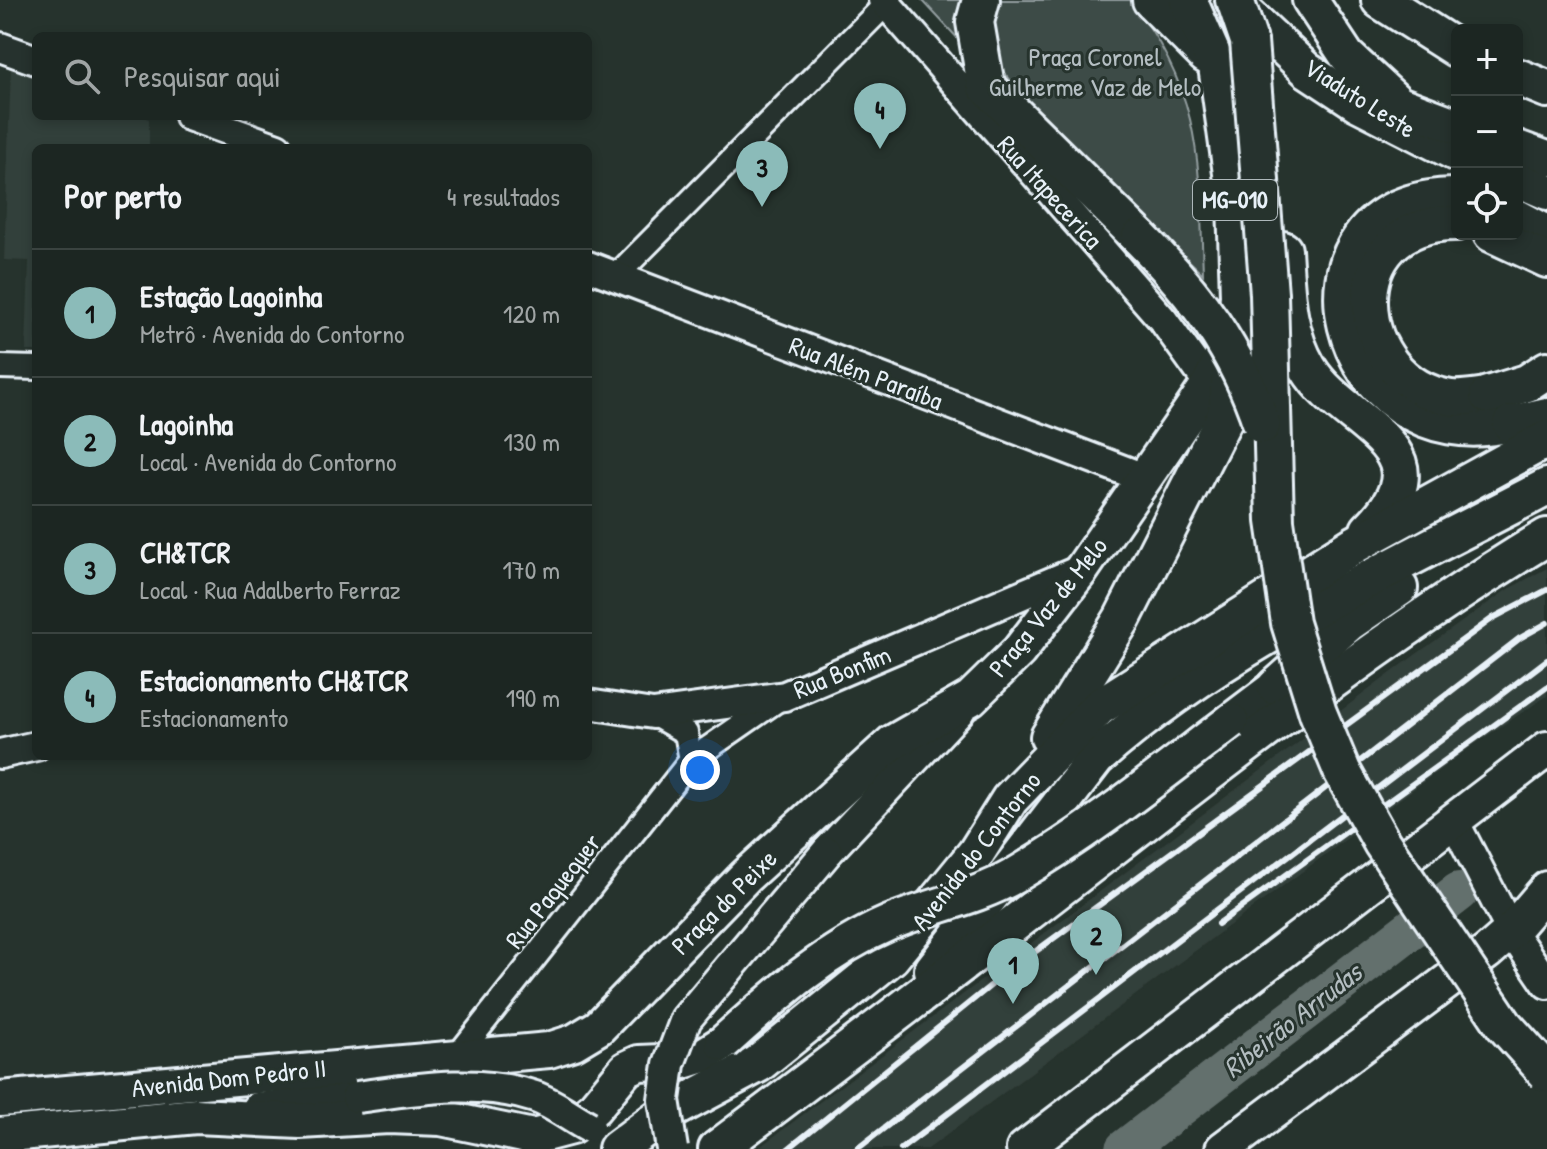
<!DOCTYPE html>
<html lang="pt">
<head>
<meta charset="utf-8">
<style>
  :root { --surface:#1c2622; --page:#29322f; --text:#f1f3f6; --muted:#a0a5a5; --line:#3a4340; --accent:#8bbbb9 }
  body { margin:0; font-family:"Patrick Hand",sans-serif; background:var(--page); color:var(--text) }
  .controls { position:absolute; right:24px; top:24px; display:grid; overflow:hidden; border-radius:12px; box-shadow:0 4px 12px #0003 }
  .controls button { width:72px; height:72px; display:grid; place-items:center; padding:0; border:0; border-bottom:2px solid var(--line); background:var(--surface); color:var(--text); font:40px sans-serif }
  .you { position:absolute; left:700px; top:770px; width:28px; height:28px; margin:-20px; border:6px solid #fff; border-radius:50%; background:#1a73e8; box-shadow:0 0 0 12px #1a73e833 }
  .badge { display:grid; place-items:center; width:52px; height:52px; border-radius:50%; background:var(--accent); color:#111; font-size:26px; font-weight:700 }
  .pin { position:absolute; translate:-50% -66px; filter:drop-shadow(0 2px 4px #0008) }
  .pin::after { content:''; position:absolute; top:42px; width:28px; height:24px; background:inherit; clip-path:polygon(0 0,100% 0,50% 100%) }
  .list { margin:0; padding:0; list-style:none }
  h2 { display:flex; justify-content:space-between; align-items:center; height:104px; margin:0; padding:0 32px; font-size:34px }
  h2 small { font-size:26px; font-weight:400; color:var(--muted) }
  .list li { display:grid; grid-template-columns:52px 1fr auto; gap:24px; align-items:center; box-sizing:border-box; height:128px; padding:0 32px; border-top:2px solid var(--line) }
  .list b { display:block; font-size:30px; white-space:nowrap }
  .list p { margin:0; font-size:26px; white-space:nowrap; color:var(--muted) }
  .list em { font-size:26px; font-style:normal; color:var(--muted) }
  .icon { flex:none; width:44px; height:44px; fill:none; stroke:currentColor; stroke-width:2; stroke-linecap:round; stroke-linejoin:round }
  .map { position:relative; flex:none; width:1547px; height:1149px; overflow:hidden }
  .search { position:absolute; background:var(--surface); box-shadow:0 4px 12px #0003; left:32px; top:32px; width:560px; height:88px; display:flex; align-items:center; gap:20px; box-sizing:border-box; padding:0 28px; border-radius:12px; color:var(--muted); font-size:30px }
  .panel { position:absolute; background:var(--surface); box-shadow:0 4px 12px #0003; left:32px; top:144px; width:560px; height:616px; border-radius:12px }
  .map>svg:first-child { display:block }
</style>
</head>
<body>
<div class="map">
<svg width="1547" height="1149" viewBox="0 0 1547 1149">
  <rect width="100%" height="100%" fill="#26332d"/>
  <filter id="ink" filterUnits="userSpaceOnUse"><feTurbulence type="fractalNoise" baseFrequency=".0125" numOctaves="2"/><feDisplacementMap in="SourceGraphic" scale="16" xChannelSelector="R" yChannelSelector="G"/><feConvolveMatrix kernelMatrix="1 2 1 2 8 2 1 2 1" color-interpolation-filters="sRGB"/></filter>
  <g filter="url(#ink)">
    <g fill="#333f3a">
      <path d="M11 67 36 77V116H141L149 119V148H36V351H26L29 261 4 260Z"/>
      <path d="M1547 568V696L1473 745 928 1149H757L1415 655 1505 591Z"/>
    </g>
    <g fill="#3e4b47" stroke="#939ea0" stroke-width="2">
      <path d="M922 0H969L962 43Z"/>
      <path d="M990 0H1130C1203 93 1199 163 1203 274L1016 95 1014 84 991 58Z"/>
    </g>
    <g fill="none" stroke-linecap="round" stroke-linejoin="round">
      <path stroke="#636f6d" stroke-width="40" d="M1125 1149 1459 892"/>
      <g stroke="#e8f1f8" stroke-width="28">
        <g id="minor">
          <path d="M616 276 890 0"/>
          <path d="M0 367 36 368"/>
          <path d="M653 714 686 733 691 760"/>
          <path d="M458 1055 691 760 782 697"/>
        </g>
      </g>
      <g stroke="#e8f1f8" stroke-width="34">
        <g id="tertiary">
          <path d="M883 0 1163 320 1209 384"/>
          <path d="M0 47 36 60"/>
          <path d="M189 116 277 148"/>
          <path d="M588 266 1144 478"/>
          <path d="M588 704 653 714 785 696 1082 569"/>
          <path d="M0 754 36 746"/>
          <path d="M1454 821 1511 931 1547 984"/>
        </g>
      </g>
      <g stroke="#e8f1f8" stroke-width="36">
        <g id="secondary">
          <path d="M827 852 959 711"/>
          <path d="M258 1108 357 1097"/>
        </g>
      </g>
      <g stroke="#e8f1f8" stroke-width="40">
        <g id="primary">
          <path d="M1233 0 1307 70 1357 103 1457 154"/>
          <path d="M1310 0 1347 56 1399 104 1457 126"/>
          <path d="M1517 148 1547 159"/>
          <path d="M1517 179 1547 192"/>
          <path d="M1457 196C1267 196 1332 467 1511 424"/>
          <path d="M1517 217 1547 233"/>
          <path d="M1457 223C1334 221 1350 383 1451 398 1463 399 1477 396 1488 395"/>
          <path d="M1491 234 1547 260"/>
          <path d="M1231 721 1276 687"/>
          <path d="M0 1099 549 1050 574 1042 599 1027 746 876 892 743 971 698 1019 651 1082 569 1209 384 1231 338"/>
          <path d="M0 1135 196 1116 300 1121 389 1116 441 1118 533 1137 571 1127 594 1108 626 1069 639 1063 684 1061 704 1055 723 1043"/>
          <path d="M1024 1149 1547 749"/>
          <path d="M1223 1149 1487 952 1511 931 1547 889"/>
        </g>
      </g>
      <g stroke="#e8f1f8" stroke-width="42">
        <g id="trunk">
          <path d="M981 0 975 22 986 86 1140 238"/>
          <path d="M1151 0 1206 55"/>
          <path d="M1380 0 1457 49"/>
          <path d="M1517 77 1547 89"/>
          <path d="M1283 250C1286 292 1286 331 1308 368 1343 427 1453 447 1369 530"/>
          <path d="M1488 395 1527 383 1547 370"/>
          <path d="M1511 424 1547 416"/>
          <path d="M1276 687 1348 623 1399 588"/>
          <path d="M1049 737 1122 619 1226 415 1239 296 1236 202 1217 66 1188 0"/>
          <path d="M933 970 1096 758C1223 645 1397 566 1547 487"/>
          <path d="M617 1149 661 1116 758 1064 891 957 976 853 1010 799 1099 707 1354 545 1547 439"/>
          <path d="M717 1149C847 1052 975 954 1103 855 1247 743 1391 631 1547 537"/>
        </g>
      </g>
      <use href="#minor" stroke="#26332d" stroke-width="22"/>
      <use href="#tertiary" stroke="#26332d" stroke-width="28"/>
      <use href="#secondary" stroke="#26332d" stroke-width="30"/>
      <use href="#primary" stroke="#26332d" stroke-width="34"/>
      <use href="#trunk" stroke="#26332d" stroke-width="36"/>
      <g stroke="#e8f1f8" stroke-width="6">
        <path d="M1218 924 1547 687"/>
        <path d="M788 1149 1010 970 1493 618 1547 590"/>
        <path d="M857 1149 1520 638 1547 623"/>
        <path d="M901 1149 1547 660"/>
      </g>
      <g stroke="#e8f1f8" stroke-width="36" stroke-linecap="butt">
        <g id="secondary-bridge">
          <path d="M357 1097C416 1089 477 1078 535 1097 553 1103 572 1118 589 1127"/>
          <path d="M672 1149 664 1100 669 1064 686 1019 827 852"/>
        </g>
      </g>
      <g stroke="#e8f1f8" stroke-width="40" stroke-linecap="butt">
        <path id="primary-bridge" d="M723 1043C775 996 824 951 889 923 929 906 976 898 1014 876 1091 831 1160 775 1231 721"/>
      </g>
      <g stroke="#e8f1f8" stroke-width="42" stroke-linecap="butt">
        <g id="trunk-bridge">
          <path d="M1235 0 1249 41 1269 294 1275 521 1290 623 1318 713 1342 771 1382 843 1504 1025 1547 1073"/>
          <path d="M1140 238C1196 294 1237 349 1262 425"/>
        </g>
      </g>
      <use href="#secondary-bridge" stroke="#26332d" stroke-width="30"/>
      <use href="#primary-bridge" stroke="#26332d" stroke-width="34"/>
      <use href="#trunk-bridge" stroke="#26332d" stroke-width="36"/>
    </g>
  </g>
  <g text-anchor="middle" stroke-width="6" stroke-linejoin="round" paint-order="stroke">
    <rect fill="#26332d" stroke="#aeb8bb" stroke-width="2" x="1193" y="180" width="84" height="40" rx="6"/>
    <g font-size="24" font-weight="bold" fill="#e8f1f8">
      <text x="1235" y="208">MG-010</text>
    </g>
    <g font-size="26" fill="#b5bfc3" stroke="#26332d">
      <text x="1095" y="66">Praça Coronel<tspan x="1095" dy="30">Guilherme Vaz de Melo</tspan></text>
    </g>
    <g font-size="26" fill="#e8f1f8" stroke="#26332d">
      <text transform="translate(1360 98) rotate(32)" y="9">Viaduto Leste</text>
      <text transform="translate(1050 192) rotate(48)" y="9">Rua Itapecerica</text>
      <text transform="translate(866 373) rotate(21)" y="9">Rua Além Paraíba</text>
      <text transform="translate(1048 607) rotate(-51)" y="9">Praça Vaz de Melo</text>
      <text transform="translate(842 672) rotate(-22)" y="9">Rua Bonfim</text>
      <text transform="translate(976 851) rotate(-52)" y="9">Avenida do Contorno</text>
      <text transform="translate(553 891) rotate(-52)" y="9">Rua Paquequer</text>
      <text transform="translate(724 902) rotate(-45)" y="9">Praça do Peixe</text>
      <text transform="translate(229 1078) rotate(-6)" y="9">Avenida Dom Pedro II</text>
    </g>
    <g font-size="28" font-style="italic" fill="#b3bdc0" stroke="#26332d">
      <text transform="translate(1292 1020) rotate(-38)" y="10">Ribeirão Arrudas</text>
    </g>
  </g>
</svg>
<div class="controls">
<button>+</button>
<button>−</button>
<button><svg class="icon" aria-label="locate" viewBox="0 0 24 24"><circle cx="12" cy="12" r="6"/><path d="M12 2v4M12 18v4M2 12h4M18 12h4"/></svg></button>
</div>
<div class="you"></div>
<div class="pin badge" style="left:1013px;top:1004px">1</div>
<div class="pin badge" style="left:1096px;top:975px">2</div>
<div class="pin badge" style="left:762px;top:207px">3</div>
<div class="pin badge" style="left:880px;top:149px">4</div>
<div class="search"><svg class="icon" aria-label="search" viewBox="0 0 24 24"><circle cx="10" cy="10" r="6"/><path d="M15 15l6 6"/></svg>Pesquisar aqui</div>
<section class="panel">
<h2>Por perto<small>4 resultados</small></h2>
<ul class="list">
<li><span class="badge">1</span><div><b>Estação Lagoinha</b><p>Metrô · Avenida do Contorno</p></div><em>120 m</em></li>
<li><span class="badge">2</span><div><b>Lagoinha</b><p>Local · Avenida do Contorno</p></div><em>130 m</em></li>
<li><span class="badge">3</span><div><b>CH&amp;TCR</b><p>Local · Rua Adalberto Ferraz</p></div><em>170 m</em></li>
<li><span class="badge">4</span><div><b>Estacionamento CH&amp;TCR</b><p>Estacionamento</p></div><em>190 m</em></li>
</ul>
</section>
</div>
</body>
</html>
